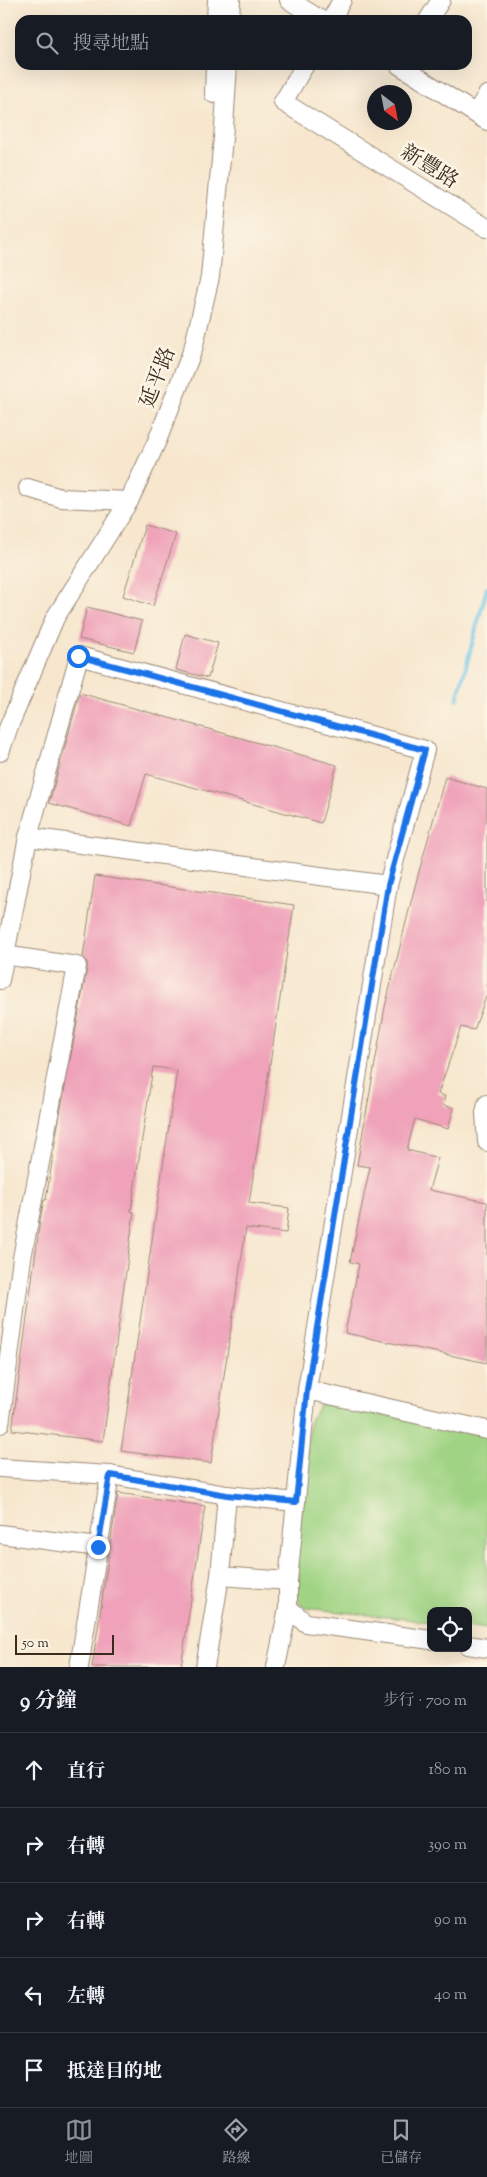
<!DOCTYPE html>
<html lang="zh-TW">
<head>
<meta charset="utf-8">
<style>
  :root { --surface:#171b24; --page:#20242c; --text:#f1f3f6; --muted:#9ea1a6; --line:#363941; --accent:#8c9099 }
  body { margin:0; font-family:"Sorts Mill Goudy","Noto Serif TC",serif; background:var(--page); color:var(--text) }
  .controls { position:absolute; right:15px; bottom:15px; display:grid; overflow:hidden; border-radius:10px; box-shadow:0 5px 20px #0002 }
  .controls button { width:45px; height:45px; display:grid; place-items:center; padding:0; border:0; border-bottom:1px solid var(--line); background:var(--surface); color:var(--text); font:25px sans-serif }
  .compass { position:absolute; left:367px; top:85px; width:45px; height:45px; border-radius:50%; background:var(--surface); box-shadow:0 5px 20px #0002; rotate:148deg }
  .scale { position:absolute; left:15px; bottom:12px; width:99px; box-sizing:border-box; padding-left:5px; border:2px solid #3b2a1e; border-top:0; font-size:14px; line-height:18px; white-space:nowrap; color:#3b2a1e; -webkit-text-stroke:4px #fcf5e5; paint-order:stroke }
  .stop { position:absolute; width:15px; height:15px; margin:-11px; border:4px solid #1a73e8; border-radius:50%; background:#fff }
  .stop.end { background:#1a73e8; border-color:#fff; box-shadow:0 1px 5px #0008 }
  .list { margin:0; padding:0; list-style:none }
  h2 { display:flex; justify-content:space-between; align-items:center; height:65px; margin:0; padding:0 20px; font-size:21px }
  h2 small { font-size:16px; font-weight:400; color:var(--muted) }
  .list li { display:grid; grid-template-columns:32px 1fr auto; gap:15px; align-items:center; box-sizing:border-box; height:75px; padding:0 20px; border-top:1px solid var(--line) }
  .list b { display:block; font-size:19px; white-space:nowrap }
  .list em { font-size:16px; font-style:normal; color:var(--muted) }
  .icon { flex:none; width:28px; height:28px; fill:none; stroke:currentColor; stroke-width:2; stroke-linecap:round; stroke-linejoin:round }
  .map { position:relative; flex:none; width:487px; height:1667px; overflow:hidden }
  .search { position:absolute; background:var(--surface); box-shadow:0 5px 20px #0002; left:15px; right:15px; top:15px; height:55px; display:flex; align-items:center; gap:12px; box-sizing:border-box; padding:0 18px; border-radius:15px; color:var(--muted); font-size:19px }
  .sheet { height:440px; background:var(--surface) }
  nav { display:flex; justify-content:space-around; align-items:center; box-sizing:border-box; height:70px; border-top:1px solid var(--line); background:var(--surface); font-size:14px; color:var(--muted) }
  nav a { display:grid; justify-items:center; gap:2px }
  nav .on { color:var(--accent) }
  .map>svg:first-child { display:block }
</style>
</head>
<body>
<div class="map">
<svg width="487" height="1667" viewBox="0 0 487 1667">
  <rect width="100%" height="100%" fill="#fcf5e5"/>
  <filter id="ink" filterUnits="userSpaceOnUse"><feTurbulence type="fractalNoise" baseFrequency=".02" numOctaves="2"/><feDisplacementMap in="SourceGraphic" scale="10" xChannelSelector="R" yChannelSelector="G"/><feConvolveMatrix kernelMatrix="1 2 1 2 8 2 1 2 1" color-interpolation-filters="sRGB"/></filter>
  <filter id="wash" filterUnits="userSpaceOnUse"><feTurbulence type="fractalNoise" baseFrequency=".0096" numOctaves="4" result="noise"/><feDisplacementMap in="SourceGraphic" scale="20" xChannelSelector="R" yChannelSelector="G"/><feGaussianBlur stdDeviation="1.12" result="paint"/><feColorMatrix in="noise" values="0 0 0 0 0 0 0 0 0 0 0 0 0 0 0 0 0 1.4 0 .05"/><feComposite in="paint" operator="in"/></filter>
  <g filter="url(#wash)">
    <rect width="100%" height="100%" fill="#f7e7cf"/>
    <path fill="#a0d484" stroke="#6e7f51" d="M330 1403 487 1436V1629L468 1627V1611H431V1622L305 1608 293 1594 310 1420 320 1405Z"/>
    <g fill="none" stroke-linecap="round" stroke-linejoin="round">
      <path stroke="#6ac4e8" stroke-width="4" d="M457 700 487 588"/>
    </g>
    <g id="blocks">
      <g fill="#efa2b9">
        <path d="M145 525 176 534 153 606 123 596Z"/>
        <path d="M87 607 142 621 134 652 79 639Z"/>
        <path d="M185 634 218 643 208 678 176 670Z"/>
        <path d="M80 693 337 765 321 823 146 774 131 826 49 803Z"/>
        <path d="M445 777 487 789V994L474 1030 461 1027 438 1094 445 1096 443 1105 454 1108 448 1129 415 1119 407 1150 438 1158 429 1190 487 1202V1363L345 1333 359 1264 350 1262 370 1167 357 1165 385 1007 414 890Z"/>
        <path d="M95 876 294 905 249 1203 289 1208 286 1233 246 1228 211 1463 121 1451 177 1070 153 1067 131 1211 134 1212 103 1441 12 1430 40 1220 44 1200H46L56 1136 87 968V962L83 957Z"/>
        <path d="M118 1493 205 1506 181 1667H92Z"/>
      </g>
    </g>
  </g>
  <g filter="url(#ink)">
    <use href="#blocks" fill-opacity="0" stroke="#998876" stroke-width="1"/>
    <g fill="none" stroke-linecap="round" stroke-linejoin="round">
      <g stroke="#998876" stroke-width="20">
        <g id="minor">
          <path d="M289 0 321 20"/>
          <path d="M216 20 217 0"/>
          <path d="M230 20 231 0"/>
          <path d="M331 20 342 0"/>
          <path d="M428 20 441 0"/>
          <path d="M305 65 283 102 487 228"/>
          <path d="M399 65 487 121"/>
          <path d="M214 94 215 65"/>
          <path d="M476 113 487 95"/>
          <path d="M28 488 61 498 129 501"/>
          <path d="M0 752 9 726 55 618 129 501 157 441 193 349 210 277 224 127 228 65"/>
          <path d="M28 837 388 885"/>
          <path d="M0 980 28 837 79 656 425 750 388 885 307 1390 288 1581V1608L306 1623 431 1640"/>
          <path d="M487 1104 485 1113 487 1142"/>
          <path d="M307 1390 487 1430"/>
          <path d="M0 1424 22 1258 77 966 4 955"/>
          <path d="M0 1468 110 1475 227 1495 296 1502"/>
          <path d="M0 1534 98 1547"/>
          <path d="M220 1576 288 1581"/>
          <path d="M468 1645 487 1648"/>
          <path d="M79 1667 110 1475"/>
          <path d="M205 1667 220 1576 227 1495"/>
          <path d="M276 1667 288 1608"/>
        </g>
      </g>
      <use href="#minor" stroke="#fff" stroke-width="18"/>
    </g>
  </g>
  <g fill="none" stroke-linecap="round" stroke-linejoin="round" filter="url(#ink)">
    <path stroke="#1a73e8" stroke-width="6" d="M78 656 425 750 388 885 307 1390 296 1502 227 1495 110 1475 98 1547"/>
  </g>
  <g text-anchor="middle" stroke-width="5" stroke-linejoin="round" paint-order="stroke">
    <g font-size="21" fill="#3b2a1e" stroke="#fcf5e5">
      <text transform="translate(430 166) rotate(32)" y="7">新豐路</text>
      <text transform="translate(157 377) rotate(-69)" y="7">延平路</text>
    </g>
  </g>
</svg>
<div class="controls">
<button><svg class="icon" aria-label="locate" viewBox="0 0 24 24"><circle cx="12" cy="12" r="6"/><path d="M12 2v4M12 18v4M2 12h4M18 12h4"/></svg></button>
</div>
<svg class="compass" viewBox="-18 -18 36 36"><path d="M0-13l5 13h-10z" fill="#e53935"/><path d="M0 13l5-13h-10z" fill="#9ea1a6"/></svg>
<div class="scale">50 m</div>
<div class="stop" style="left:78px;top:656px"></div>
<div class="stop end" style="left:98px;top:1547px"></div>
<div class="search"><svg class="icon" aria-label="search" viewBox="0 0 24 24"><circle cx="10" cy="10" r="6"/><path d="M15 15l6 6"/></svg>搜尋地點</div>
</div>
<section class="sheet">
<h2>9 分鐘<small>步行 · 700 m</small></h2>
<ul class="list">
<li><svg class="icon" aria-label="ahead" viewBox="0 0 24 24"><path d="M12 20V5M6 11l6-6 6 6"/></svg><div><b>直行</b></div><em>180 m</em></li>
<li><svg class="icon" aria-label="right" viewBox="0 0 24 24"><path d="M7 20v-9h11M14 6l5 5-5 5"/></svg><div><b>右轉</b></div><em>390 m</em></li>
<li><svg class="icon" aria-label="right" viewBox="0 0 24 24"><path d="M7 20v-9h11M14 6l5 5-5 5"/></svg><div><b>右轉</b></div><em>90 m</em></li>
<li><svg class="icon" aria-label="left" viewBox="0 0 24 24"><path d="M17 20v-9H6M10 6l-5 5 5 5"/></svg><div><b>左轉</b></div><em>40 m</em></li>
<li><svg class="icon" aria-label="arrive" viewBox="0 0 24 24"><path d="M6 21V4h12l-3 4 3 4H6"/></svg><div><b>抵達目的地</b></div></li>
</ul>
</section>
<nav>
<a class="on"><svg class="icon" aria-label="map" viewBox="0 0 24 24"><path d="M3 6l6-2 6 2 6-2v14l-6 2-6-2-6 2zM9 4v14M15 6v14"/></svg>地圖</a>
<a><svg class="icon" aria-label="directions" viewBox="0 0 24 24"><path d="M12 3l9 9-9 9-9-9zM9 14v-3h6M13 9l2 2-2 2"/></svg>路線</a>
<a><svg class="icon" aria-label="saved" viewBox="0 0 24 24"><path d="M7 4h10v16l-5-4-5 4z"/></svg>已儲存</a>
</nav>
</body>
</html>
